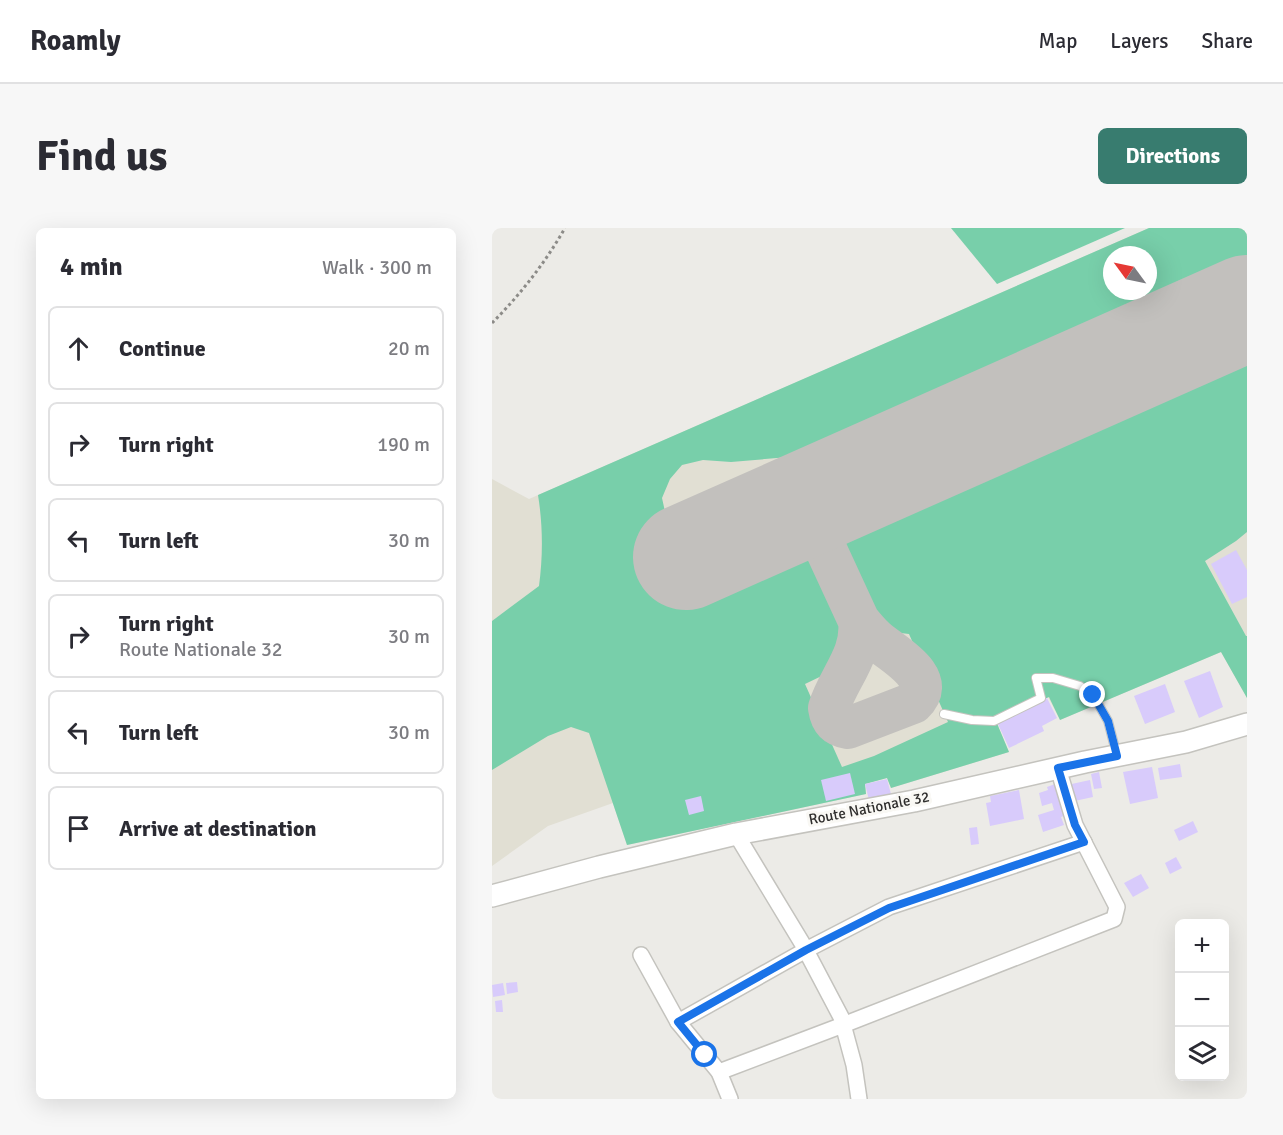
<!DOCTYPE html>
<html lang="en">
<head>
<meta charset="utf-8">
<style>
  :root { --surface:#fff; --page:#f7f7f7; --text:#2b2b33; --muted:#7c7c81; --line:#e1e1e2; --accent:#387c6f }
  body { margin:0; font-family:Signika,sans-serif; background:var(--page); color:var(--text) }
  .controls { position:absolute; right:18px; bottom:18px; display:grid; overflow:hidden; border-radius:9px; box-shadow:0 6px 24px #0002 }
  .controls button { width:54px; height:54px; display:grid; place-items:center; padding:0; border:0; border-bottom:2px solid var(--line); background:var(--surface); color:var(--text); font:30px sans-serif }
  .compass { position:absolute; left:611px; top:18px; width:54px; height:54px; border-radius:50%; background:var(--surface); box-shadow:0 6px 24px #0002; rotate:303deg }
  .stop { position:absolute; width:18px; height:18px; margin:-14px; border:4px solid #1a73e8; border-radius:50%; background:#fff }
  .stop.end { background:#1a73e8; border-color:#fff; box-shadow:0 2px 6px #0008 }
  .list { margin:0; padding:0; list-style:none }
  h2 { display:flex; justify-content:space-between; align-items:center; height:78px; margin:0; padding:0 24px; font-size:26px }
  h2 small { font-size:20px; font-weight:400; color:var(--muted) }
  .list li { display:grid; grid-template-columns:39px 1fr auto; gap:18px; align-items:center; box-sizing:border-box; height:84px; margin:0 12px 12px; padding:0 12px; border:2px solid var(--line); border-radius:9px }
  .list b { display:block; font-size:22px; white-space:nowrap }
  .list p { margin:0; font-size:20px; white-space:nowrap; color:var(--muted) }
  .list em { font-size:20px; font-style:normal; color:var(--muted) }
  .icon { flex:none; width:33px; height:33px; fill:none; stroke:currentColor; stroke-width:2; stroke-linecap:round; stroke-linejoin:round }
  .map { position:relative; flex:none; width:755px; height:871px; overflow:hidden; border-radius:9px }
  header { display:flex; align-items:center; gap:36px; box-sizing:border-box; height:84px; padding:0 30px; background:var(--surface); border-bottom:2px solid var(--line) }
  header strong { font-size:28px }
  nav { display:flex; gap:33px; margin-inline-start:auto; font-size:21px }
  .intro { display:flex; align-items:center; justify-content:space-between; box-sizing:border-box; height:144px; padding:0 36px }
  h1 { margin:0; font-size:42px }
  .button { padding:15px 27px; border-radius:9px; background:var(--accent); color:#fff; font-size:21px; font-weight:700 }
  main { display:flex; gap:36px; padding:0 36px }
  aside { flex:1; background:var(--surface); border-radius:9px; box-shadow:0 6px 24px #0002 }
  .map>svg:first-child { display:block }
</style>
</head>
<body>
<header>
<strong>Roamly</strong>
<nav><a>Map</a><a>Layers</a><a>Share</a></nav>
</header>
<div class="intro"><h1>Find us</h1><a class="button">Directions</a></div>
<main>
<aside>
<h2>4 min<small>Walk · 300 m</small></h2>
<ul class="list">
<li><svg class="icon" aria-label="ahead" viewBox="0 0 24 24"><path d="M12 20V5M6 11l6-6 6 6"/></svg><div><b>Continue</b></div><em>20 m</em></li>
<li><svg class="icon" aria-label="right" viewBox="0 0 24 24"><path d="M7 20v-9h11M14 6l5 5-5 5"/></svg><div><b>Turn right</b></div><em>190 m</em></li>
<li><svg class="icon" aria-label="left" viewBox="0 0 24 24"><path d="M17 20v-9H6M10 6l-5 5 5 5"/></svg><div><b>Turn left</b></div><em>30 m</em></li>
<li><svg class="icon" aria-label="right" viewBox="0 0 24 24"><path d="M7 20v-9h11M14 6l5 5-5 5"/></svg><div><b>Turn right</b><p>Route Nationale 32</p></div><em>30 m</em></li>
<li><svg class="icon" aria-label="left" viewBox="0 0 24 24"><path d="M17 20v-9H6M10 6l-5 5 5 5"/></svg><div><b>Turn left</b></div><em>30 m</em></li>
<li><svg class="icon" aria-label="arrive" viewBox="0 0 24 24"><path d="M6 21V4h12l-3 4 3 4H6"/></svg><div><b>Arrive at destination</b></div></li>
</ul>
</aside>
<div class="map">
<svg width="755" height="871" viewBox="0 0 755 871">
  <rect width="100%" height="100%" fill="#ecebe7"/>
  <path fill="#e1dfd3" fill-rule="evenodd" d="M657 0H755V470L729 424 568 492 556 469 504 493 517 524 399 560 395 550 373 556 374 566 135 617 121 575 56 598 0 638V251L37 271ZM620 27H656V63H620Z"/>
  <g fill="#78cfaa" fill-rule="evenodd">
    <path d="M459 0H633L505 56Z"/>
    <path d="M657 0H755V40L393 201 332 226 239 234 211 232 190 237 178 251 170 270 178 306 206 358 282 324 298 323 314 329 328 349 354 411 344 435 340 443 313 456 350 539 382 528 456 494 417 406 400 404 390 400 378 385 356 333 352 318 354 305 362 292 373 283 755 115V304L744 313 713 333 754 408H755V470L729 424 568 492 557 469 504 493 517 524 399 560 395 550 373 556 374 566 135 617 97 505 79 499 56 508 0 542V393L47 358C51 328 51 298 46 267ZM620 27H656V63H620Z"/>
  </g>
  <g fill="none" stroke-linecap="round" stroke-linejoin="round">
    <path stroke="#c2c0bd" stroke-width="42" d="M313 276 367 393C371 427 346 450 337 480 339 493 344 498 356 500L421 475C447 451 403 427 387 414 379 408 373 400 367 393"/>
    <path stroke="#c2c0bd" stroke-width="106" d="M194 329 755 80"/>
  </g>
  <g fill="#d8cbfb">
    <path d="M744 322 755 342V369L740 376 719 336Z"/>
    <path d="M718 443 731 479 707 490 692 453Z"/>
    <path d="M673 456 683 484 653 496 642 468Z"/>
    <path d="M555 470 565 490 550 498 552 503 517 520 505 494Z"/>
    <path d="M688 536 690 549 668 552 666 540Z"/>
    <path d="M660 539 666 570 638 576 631 544Z"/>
    <path d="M607 544 610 560 602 561 599 546Z"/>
    <path d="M358 545 363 566 334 573 329 552Z"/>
    <path d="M395 551 399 566 377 572 373 556Z"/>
    <path d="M598 552 601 569 578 574 575 557Z"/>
    <path d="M563 556 572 588 569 589 572 597 551 604 546 587 562 582 560 575 550 578 547 565 556 562 555 559Z"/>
    <path d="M527 562 532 591 498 598 494 575 499 574 498 568Z"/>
    <path d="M209 568 212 583 197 587 193 572Z"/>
    <path d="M701 593 706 604 687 613 682 602Z"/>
    <path d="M485 599 487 616 479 617 477 600Z"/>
    <path d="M684 629 690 640 678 646 673 635Z"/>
    <path d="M649 646 657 660 641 669 632 655Z"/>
    <path d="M25 754 26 764 15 766 14 755Z"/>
    <path d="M11 755 13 767 1 769 0 757Z"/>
    <path d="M10 772 11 784H4L3 773Z"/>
  </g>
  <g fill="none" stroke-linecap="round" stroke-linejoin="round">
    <g stroke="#c4c3be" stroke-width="10">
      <path id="lane" d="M452 486 480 492 502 493 549 470 544 450H561L588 458 601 467 616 493 625 528"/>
    </g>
    <g stroke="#c4c3be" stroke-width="18">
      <g id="street">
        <path d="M244 606 310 715 349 789 362 837 367 871"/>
        <path d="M149 727 186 794 227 844 238 871"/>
        <path d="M186 794 314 722 397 679 592 614"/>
        <path d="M227 844 351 797 622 691 625 679 583 597 566 540"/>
      </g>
    </g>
    <g stroke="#c4c3be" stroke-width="24">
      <path id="secondary" d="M0 668 107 639 244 606 422 573 593 534 694 514 755 496"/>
    </g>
    <path stroke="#8c8b88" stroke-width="3" stroke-dasharray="3 3" stroke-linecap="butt" d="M0 95C28 67 53 35 73 0"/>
    <use href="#lane" stroke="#fff" stroke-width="8"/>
    <use href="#street" stroke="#fff" stroke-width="15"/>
    <use href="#secondary" stroke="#fff" stroke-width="21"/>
  </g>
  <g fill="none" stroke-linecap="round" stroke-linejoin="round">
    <path stroke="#1a73e8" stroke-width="8" d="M213 827 186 794 314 722 397 680 592 614 583 597 566 540 625 528 616 493 601 467"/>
  </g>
  <g text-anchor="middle" stroke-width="6" stroke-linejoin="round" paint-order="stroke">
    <g font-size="15" fill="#2f2e2d" stroke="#f9f8f4">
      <text transform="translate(377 580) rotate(-11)" y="5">Route Nationale 32</text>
    </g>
  </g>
</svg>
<div class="controls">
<button>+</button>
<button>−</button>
<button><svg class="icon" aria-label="layers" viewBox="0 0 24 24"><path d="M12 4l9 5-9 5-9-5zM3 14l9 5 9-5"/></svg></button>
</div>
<svg class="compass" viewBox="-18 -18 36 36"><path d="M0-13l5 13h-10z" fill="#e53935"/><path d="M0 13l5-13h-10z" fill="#7c7c81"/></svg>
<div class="stop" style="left:213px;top:827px"></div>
<div class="stop end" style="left:601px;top:467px"></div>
</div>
</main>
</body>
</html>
